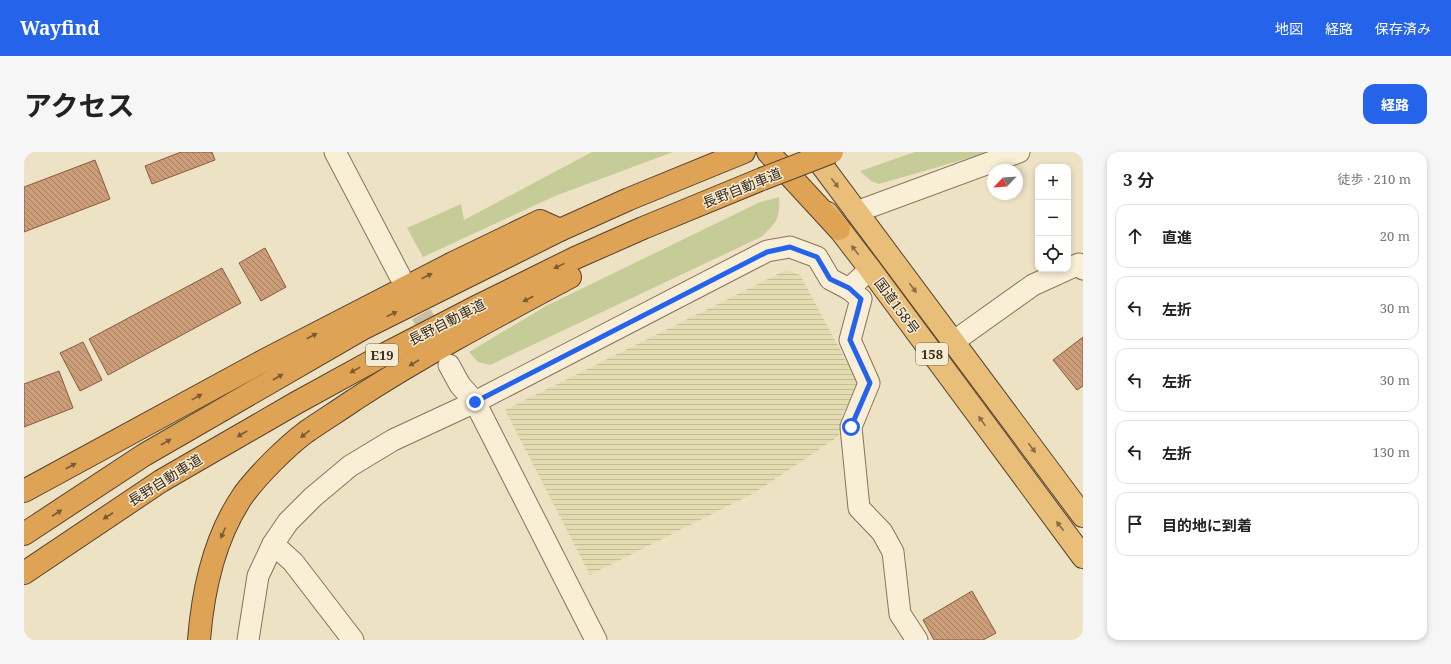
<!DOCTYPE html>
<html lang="ja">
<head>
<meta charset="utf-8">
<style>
  :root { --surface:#fff; --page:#f6f6f6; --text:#222; --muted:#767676; --line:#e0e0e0; --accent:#2563eb }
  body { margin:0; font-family:"Noto Serif","Noto Sans JP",serif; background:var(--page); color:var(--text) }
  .controls { position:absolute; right:12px; top:12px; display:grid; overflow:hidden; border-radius:8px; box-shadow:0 2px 6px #0003 }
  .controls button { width:36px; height:36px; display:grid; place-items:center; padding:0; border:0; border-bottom:1px solid var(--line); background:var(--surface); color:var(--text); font:20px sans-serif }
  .compass { position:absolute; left:963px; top:12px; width:36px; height:36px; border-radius:50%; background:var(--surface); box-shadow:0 2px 6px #0003; rotate:245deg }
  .stop { position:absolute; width:12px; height:12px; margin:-9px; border:3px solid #2563eb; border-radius:50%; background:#fff }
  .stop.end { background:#2563eb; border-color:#fff; box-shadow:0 1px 4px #0008 }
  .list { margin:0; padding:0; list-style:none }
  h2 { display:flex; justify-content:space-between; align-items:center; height:52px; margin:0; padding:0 16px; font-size:17px }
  h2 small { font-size:13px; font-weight:400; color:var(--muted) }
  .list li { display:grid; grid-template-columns:26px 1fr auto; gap:12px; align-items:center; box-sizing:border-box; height:64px; margin:0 8px 8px; padding:0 8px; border:1px solid var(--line); border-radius:12px }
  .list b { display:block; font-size:15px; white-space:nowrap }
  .list em { font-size:13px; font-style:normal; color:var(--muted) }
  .icon { flex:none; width:22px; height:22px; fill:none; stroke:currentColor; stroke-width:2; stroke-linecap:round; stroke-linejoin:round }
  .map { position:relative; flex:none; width:1059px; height:488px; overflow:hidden; border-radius:12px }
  header { display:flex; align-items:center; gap:24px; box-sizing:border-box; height:56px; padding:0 20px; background:var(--accent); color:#fff }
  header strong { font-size:19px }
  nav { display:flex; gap:22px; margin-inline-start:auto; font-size:14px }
  .intro { display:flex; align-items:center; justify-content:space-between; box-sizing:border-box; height:96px; padding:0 24px }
  h1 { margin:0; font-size:28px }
  .button { padding:10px 18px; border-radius:12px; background:var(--accent); color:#fff; font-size:14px; font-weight:700 }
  main { display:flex; gap:24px; padding:0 24px }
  aside { flex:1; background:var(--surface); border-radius:12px; box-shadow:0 2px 6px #0003 }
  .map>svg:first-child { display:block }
</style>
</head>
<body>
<header>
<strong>Wayfind</strong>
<nav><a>地図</a><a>経路</a><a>保存済み</a></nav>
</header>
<div class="intro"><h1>アクセス</h1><a class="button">経路</a></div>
<main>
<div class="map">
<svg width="1059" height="488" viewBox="0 0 1059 488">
  <defs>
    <pattern id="farmland-rules" width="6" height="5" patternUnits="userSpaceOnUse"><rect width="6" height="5" fill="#e4dcb1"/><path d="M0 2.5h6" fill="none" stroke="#c4bd98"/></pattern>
    <pattern id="building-back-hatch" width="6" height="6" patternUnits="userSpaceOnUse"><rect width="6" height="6" fill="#cc9d79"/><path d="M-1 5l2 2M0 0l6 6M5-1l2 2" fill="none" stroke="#a78063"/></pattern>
  </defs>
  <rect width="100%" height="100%" fill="#eee2c4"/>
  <path fill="url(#farmland-rules)" d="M762 118 776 123 835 233 819 261 815 284 730 341 566 423 481 258Z"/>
  <g fill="#c6cc97">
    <path d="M568 0H649L531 44 399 105 383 76 437 52 440 68Z"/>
    <path d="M891 0H966L855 32 847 29 836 19Z"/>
    <path d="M755 45C756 67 753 70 737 85L466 213 454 210 445 200 522 154 734 51Z"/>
  </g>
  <g fill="url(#building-back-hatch)" stroke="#885d40">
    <path d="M157 0H188L191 8 128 32 121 14Z"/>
    <path d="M71 8 86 47 0 80V35Z"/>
    <path d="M241 96 262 135 237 149 215 111Z"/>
    <path d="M198 116 217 151 84 223 65 187Z"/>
    <path d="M1059 185V234L1053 238 1029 208Z"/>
    <path d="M59 190 78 228 56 239 36 201Z"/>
    <path d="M35 219 49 256 0 275V232Z"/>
    <path d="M948 439 972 481 959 488H910L899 468Z"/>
  </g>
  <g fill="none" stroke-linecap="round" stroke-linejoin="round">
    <path stroke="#cabda3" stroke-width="21" stroke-dasharray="21 10" stroke-linecap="butt" d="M382 135 415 194"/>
    <g stroke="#89735a" stroke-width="23">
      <g id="minor">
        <path d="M311 0 376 124"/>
        <path d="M832 60 995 0"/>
        <path d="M825 137 837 147 826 188 845 231 827 275 835 356 858 380 869 400 876 462 893 488"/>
        <path d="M929 190 1009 133 1055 112 1059 117"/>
        <path d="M425 213 436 233 451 250 572 488"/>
        <path d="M249 392 269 410 329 488"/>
        <path d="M224 488 234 424 249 392 264 370 289 345 326 314 369 288 451 250 743 99 766 95 793 105 806 127 825 137 846 117"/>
      </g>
    </g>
    <g stroke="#57412e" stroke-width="24">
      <g id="trunk">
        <path d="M788 0 1059 364"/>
        <path d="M803 61 846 117 1059 405"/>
      </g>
    </g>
    <g stroke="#57412e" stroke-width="24">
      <g id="motorway">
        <path d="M744 0 815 77"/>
        <path d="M0 339 241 208 429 111 516 69 536 78"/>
        <path d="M0 382 120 303 338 177 536 78 605 47 720 0"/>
        <path d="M0 421 137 329 272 251 363 201 454 154 551 106 619 76 738 27"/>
        <path d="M175 488C179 437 190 385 220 342 235 322 262 295 282 280 298 269 314 259 330 248 399 203 473 164 546 125"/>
      </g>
    </g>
    <use href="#minor" stroke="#f9efd7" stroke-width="21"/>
    <use href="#trunk" stroke="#e8be78" stroke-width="22"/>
    <use href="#motorway" stroke="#dea354" stroke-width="22"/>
    <g stroke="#57412e" stroke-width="24" stroke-linecap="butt">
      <path id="motorway-bridge" d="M738 27 808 0"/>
    </g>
    <use href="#motorway-bridge" stroke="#dea354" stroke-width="22"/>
  </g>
  <defs><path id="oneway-solid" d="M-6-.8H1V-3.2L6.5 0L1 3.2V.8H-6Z"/></defs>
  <g fill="#886d46">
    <use href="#oneway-solid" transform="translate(811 31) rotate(53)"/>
    <use href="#oneway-solid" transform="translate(831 98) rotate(-128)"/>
    <use href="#oneway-solid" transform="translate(889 136) rotate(53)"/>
    <use href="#oneway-solid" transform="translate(958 269) rotate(-126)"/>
    <use href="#oneway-solid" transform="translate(1008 296) rotate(53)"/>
    <use href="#oneway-solid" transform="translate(1036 374) rotate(-127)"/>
  </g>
  <g fill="#7b5b34">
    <use href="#oneway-solid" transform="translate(535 114) rotate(154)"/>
    <use href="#oneway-solid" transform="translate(403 124) rotate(-27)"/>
    <use href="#oneway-solid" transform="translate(504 147) rotate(152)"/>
    <use href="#oneway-solid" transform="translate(368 162) rotate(-26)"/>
    <use href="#oneway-solid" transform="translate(288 184) rotate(-27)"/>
    <use href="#oneway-solid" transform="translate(390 211) rotate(150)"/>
    <use href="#oneway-solid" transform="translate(331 218) rotate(151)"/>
    <use href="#oneway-solid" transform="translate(254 225) rotate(-30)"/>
    <use href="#oneway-solid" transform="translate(173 245) rotate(-29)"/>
    <use href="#oneway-solid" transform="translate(218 282) rotate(150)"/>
    <use href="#oneway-solid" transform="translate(281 282) rotate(142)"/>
    <use href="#oneway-solid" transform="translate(142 290) rotate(-30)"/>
    <use href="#oneway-solid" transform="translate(47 314) rotate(-28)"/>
    <use href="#oneway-solid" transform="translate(33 361) rotate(-33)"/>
    <use href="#oneway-solid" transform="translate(84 364) rotate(147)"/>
    <use href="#oneway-solid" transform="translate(199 381) rotate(113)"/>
  </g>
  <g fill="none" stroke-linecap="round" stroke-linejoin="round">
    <path stroke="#2563eb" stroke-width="5" d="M451 250 743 100 766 95 793 105 806 127 825 136 837 147 826 188 846 231 827 275"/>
  </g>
  <g text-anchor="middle" stroke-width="3" stroke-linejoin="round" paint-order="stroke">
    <g fill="#f6ecd3" stroke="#726554" stroke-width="1">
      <rect x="892" y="191" width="32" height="22" rx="3"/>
      <rect x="342" y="192" width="32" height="22" rx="3"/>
    </g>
    <g font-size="13" font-weight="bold" fill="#392b1e">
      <text x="908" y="207">158</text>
      <text x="358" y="208">E19</text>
    </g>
    <g font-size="14" fill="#392b1e" stroke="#f6ecd3">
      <text transform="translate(718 36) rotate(-22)" y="5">長野自動車道</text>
      <text transform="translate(873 154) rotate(54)" y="5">国道158号</text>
      <text transform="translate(423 170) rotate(-27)" y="5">長野自動車道</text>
      <text transform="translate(141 328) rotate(-32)" y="5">長野自動車道</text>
    </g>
  </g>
</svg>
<div class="controls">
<button>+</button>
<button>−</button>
<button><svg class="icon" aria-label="locate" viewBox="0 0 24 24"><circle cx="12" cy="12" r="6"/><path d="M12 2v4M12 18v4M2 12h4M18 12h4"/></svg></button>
</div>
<svg class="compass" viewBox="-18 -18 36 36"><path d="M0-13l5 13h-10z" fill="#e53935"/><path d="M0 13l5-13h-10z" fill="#767676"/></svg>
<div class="stop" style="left:827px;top:275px"></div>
<div class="stop end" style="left:451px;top:250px"></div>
</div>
<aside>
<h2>3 分<small>徒歩 · 210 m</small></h2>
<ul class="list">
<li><svg class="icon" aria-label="ahead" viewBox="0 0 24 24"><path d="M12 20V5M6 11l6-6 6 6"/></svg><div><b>直進</b></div><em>20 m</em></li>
<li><svg class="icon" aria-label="left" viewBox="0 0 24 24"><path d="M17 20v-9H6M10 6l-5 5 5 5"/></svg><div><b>左折</b></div><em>30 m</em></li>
<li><svg class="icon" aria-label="left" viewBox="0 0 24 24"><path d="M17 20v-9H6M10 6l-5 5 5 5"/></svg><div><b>左折</b></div><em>30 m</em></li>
<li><svg class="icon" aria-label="left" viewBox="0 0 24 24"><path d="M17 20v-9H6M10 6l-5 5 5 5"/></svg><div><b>左折</b></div><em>130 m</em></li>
<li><svg class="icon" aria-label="arrive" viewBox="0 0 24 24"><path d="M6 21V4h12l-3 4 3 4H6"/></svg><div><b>目的地に到着</b></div></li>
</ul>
</aside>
</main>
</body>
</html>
